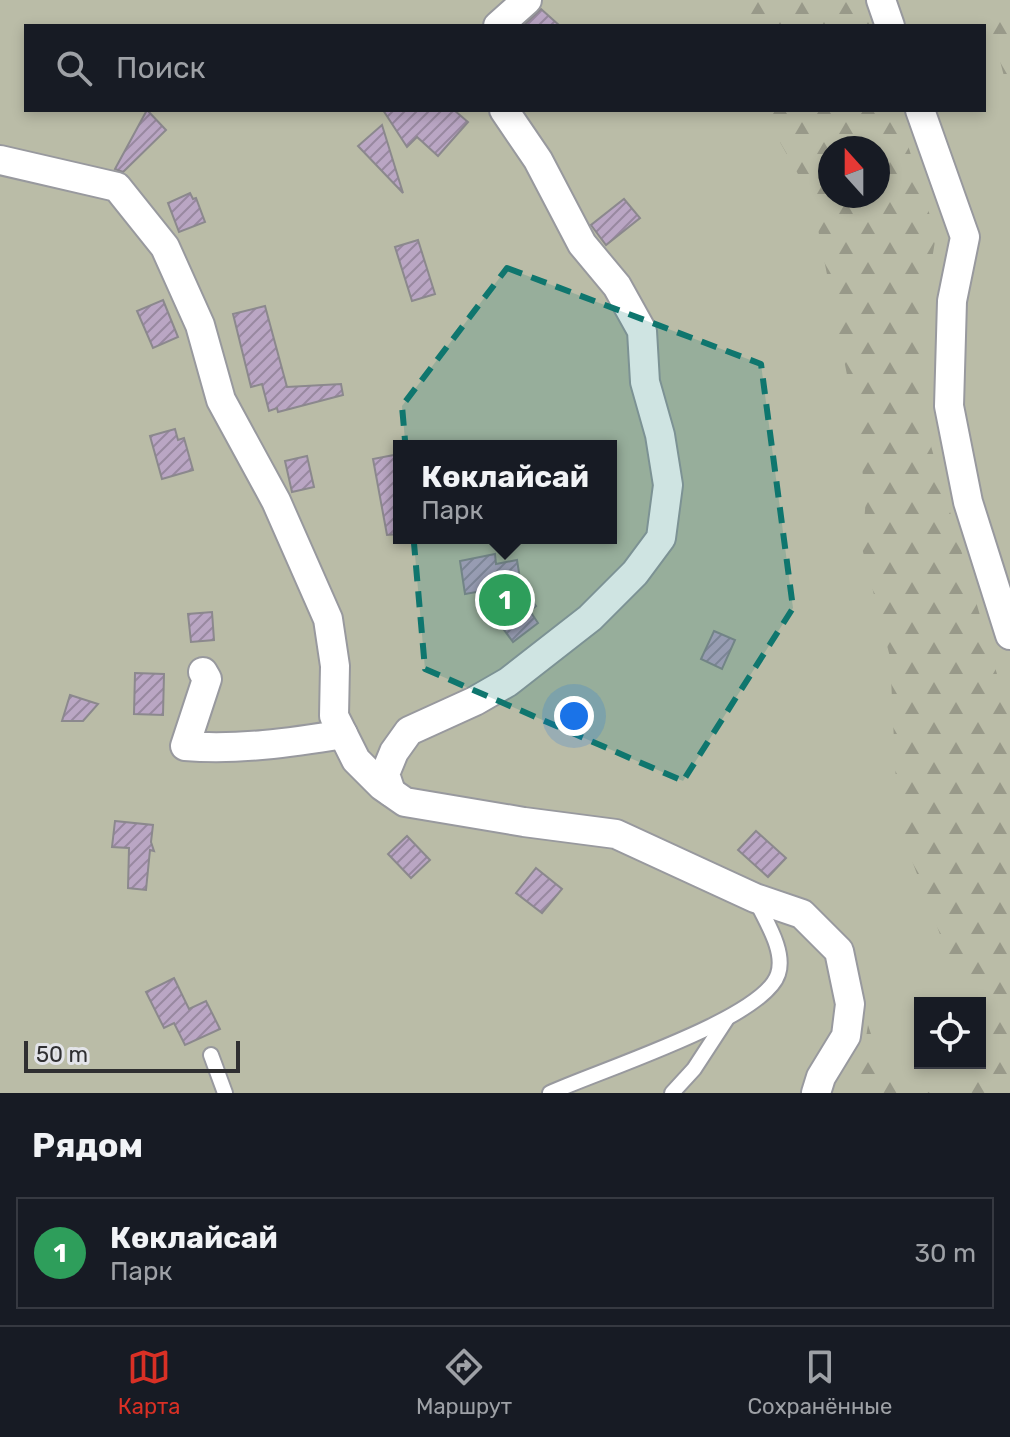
<!DOCTYPE html>
<html lang="ru">
<head>
<meta charset="utf-8">
<style>
  :root { --surface:#171b24; --page:#20242c; --text:#f1f3f6; --muted:#9ea1a6; --line:#363941; --accent:#d93025 }
  body { margin:0; font-family:Rubik,sans-serif; background:var(--page); color:var(--text) }
  .controls { position:absolute; right:24px; bottom:24px; display:grid; overflow:hidden; border-radius:0px; box-shadow:0 4px 12px #0003 }
  .controls button { width:72px; height:72px; display:grid; place-items:center; padding:0; border:0; border-bottom:2px solid var(--line); background:var(--surface); color:var(--text); font:40px sans-serif }
  .compass { position:absolute; left:818px; top:136px; width:72px; height:72px; border-radius:50%; background:var(--surface); box-shadow:0 4px 12px #0003; rotate:339deg }
  .scale { position:absolute; left:24px; bottom:20px; width:216px; box-sizing:border-box; padding-left:8px; border:4px solid #2f2f31; border-top:0; font-size:22px; line-height:28px; white-space:nowrap; color:#2f2f31; -webkit-text-stroke:6px #e3e4e9; paint-order:stroke }
  .you { position:absolute; left:574px; top:716px; width:28px; height:28px; margin:-20px; border:6px solid #fff; border-radius:50%; background:#1a73e8; box-shadow:0 0 0 12px #1a73e833 }
  .badge { display:grid; place-items:center; width:52px; height:52px; border-radius:50%; background:var(--accent); color:#fff; font-size:26px; font-weight:700 }
  .pin { position:absolute; translate:-50% -50%; border:4px solid #fff; box-shadow:0 2px 8px #0006 }
  .popup { position:absolute; left:393px; top:440px; width:224px; height:104px; box-sizing:border-box; display:grid; place-content:center; border-radius:0px; background:var(--surface); filter:drop-shadow(0 2px 6px #0005); font-size:26px; white-space:nowrap; color:var(--muted) }
  .popup b { font-size:30px; color:var(--text) }
  .popup::after { content:''; position:absolute; left:50%; top:100%; margin-left:-16px; border:16px solid transparent; border-top-color:var(--surface) }
  .list { margin:0; padding:0; list-style:none }
  h2 { display:flex; justify-content:space-between; align-items:center; height:104px; margin:0; padding:0 32px; font-size:34px }
  h2 small { font-size:26px; font-weight:400; color:var(--muted) }
  .list li { display:grid; grid-template-columns:52px 1fr auto; gap:24px; align-items:center; box-sizing:border-box; height:112px; margin:0 16px 16px; padding:0 16px; border:2px solid var(--line); border-radius:0px }
  .list b { display:block; font-size:30px; white-space:nowrap }
  .list p { margin:0; font-size:26px; white-space:nowrap; color:var(--muted) }
  .list em { font-size:26px; font-style:normal; color:var(--muted) }
  .icon { flex:none; width:44px; height:44px; fill:none; stroke:currentColor; stroke-width:2; stroke-linecap:round; stroke-linejoin:round }
  .map { position:relative; flex:none; width:1010px; height:1093px; overflow:hidden }
  .search { position:absolute; background:var(--surface); box-shadow:0 4px 12px #0003; left:24px; right:24px; top:24px; height:88px; display:flex; align-items:center; gap:20px; box-sizing:border-box; padding:0 28px; border-radius:0px; color:var(--muted); font-size:30px }
  .sheet { height:232px; background:var(--surface) }
  nav { display:flex; justify-content:space-around; align-items:center; box-sizing:border-box; height:112px; border-top:2px solid var(--line); background:var(--surface); font-size:22px; color:var(--muted) }
  nav a { display:grid; justify-items:center; gap:4px }
  nav .on { color:var(--accent) }
  .map>svg:first-child { display:block }
</style>
</head>
<body>
<div class="map">
<svg width="1010" height="1093" viewBox="0 0 1010 1093">
  <defs>
    <pattern id="forest-firs" width="22" height="20" patternUnits="userSpaceOnUse" patternTransform="scale(2)"><rect width="22" height="20" fill="#babca7"/><path d="M5 1l3.5 6h-7zM16 11l3.5 6h-7z" fill="#989989"/></pattern>
    <pattern id="building-hatch" width="6" height="6" patternUnits="userSpaceOnUse" patternTransform="scale(2)"><rect width="6" height="6" fill="#baa6c4"/><path d="M-1 1l2-2M0 6l6-6M5 7l2-2" fill="none" stroke="#9888a0"/></pattern>
  </defs>
  <rect width="100%" height="100%" fill="#e3e4e9"/>
  <path fill="#babca7" fill-rule="evenodd" d="M0 0H1010V1093H0ZM26 26H984V110H26ZM830 148H878V196H830ZM399 446H611V538H399ZM920 1003H980V1063H920Z"/>
  <g fill="url(#forest-firs)" fill-rule="evenodd">
    <path d="M736 0H863L871 26H743Z"/>
    <path d="M984 0H1010V99Z"/>
    <path d="M765 110H897L936 235 927 290 923 341 924 422 1010 719V1093H965L977 1063H980L985 1043 980 1003H974L961 972 946 950 898 824 890 657 862 548 866 498 854 410 812 199 767 119ZM878 148V196H830V148Z"/>
    <path d="M868 1025 879 1058 930 1093H857Z"/>
  </g>
  <g fill="url(#building-hatch)" stroke="#8b888d" stroke-width="2">
    <path d="M541 9 560 26H523Z"/>
    <path d="M147 110 166 130 123 172 115 169Z"/>
    <path d="M383 110H454L468 122 438 156 417 137 407 147Z"/>
    <path d="M382 125 403 193 358 146Z"/>
    <path d="M190 193 193 199 196 198 205 222 179 232 168 203Z"/>
    <path d="M624 199 640 218 606 245 591 225Z"/>
    <path d="M418 240 435 294 412 301 395 247Z"/>
    <path d="M163 300 178 337 153 348 137 311Z"/>
    <path d="M265 306 287 387 341 384 343 395 278 412 277 408 269 411 262 384 251 387 233 314Z"/>
    <path d="M175 429 178 440 184 438 193 470 162 479 150 436Z"/>
    <path d="M399 454V534L387 535 373 459Z"/>
    <path d="M307 456 314 487 292 492 285 461Z"/>
    <path d="M495 554 496 564 517 560 521 585 536 606 530 611 538 623 513 642 476 592 465 594 460 561Z"/>
    <path d="M212 612 214 640 191 642 188 614Z"/>
    <path d="M714 631 735 640 722 669 701 659Z"/>
    <path d="M135 673 164 674 163 715 134 714Z"/>
    <path d="M70 695 98 704 83 721H62Z"/>
    <path d="M115 821 153 825 151 842 154 851 150 850 146 890 128 888 129 848 112 847Z"/>
    <path d="M756 831 786 858 768 877 738 850Z"/>
    <path d="M407 836 430 860 411 878 388 854Z"/>
    <path d="M536 868 562 889 542 913 516 893Z"/>
    <path d="M174 978 189 1009 206 1001 220 1029 185 1045 174 1023 164 1028 146 992Z"/>
  </g>
  <g fill="none" stroke-linecap="round" stroke-linejoin="round">
    <g stroke="#98999e" stroke-width="18">
      <g id="lane">
        <path d="M211 1055 225 1093"/>
        <path d="M550 1093C597 1071 764 1019 778 974 786 950 764 919 755 898"/>
        <path d="M672 1093 694 1069 726 1020"/>
      </g>
    </g>
    <g stroke="#98999e" stroke-width="32">
      <g id="street">
        <path d="M881 0 890 26"/>
        <path d="M498 26 527 0"/>
        <path d="M920 110 965 237 952 301 949 406 968 502 1010 635"/>
        <path d="M0 160 117 187 165 247 200 325 221 400 276 501 328 619 335 666 334 716 356 760 382 786 405 802 524 822 616 834 755 898 802 914 839 951 850 1004 846 1036 821 1077 816 1093"/>
        <path d="M203 672 207 679 185 746C238 750 290 743 343 734"/>
        <path d="M391 792 385 774 394 752 409 731 475 701 508 682 590 618 635 573 661 538 668 485 660 435 645 382 642 331 617 286 582 244 538 160 504 110"/>
      </g>
    </g>
    <use href="#lane" stroke="#fff" stroke-width="14"/>
    <use href="#street" stroke="#fff" stroke-width="28"/>
  </g>
  <path fill="#0f766e" fill-opacity="0.2" stroke="#0f766e" stroke-width="6" stroke-dasharray="16 10" stroke-linejoin="round" d="M507 268 761 364 793 608 683 781 425 669 402 406Z"/>
</svg>
<div class="controls">
<button><svg class="icon" aria-label="locate" viewBox="0 0 24 24"><circle cx="12" cy="12" r="6"/><path d="M12 2v4M12 18v4M2 12h4M18 12h4"/></svg></button>
</div>
<svg class="compass" viewBox="-18 -18 36 36"><path d="M0-13l5 13h-10z" fill="#e53935"/><path d="M0 13l5-13h-10z" fill="#9ea1a6"/></svg>
<div class="scale">50 m</div>
<div class="you"></div>
<div class="pin badge" style="left:505px;top:600px;background:#2e9e5b">1</div>
<div class="popup"><b>Көклайсай</b>Парк</div>
<div class="search"><svg class="icon" aria-label="search" viewBox="0 0 24 24"><circle cx="10" cy="10" r="6"/><path d="M15 15l6 6"/></svg>Поиск</div>
</div>
<section class="sheet">
<h2>Рядом<small></small></h2>
<ul class="list">
<li><span class="badge" style="background:#2e9e5b">1</span><div><b>Көклайсай</b><p>Парк</p></div><em>30 m</em></li>
</ul>
</section>
<nav>
<a class="on"><svg class="icon" aria-label="map" viewBox="0 0 24 24"><path d="M3 6l6-2 6 2 6-2v14l-6 2-6-2-6 2zM9 4v14M15 6v14"/></svg>Карта</a>
<a><svg class="icon" aria-label="directions" viewBox="0 0 24 24"><path d="M12 3l9 9-9 9-9-9zM9 14v-3h6M13 9l2 2-2 2"/></svg>Маршрут</a>
<a><svg class="icon" aria-label="saved" viewBox="0 0 24 24"><path d="M7 4h10v16l-5-4-5 4z"/></svg>Сохранённые</a>
</nav>
</body>
</html>
